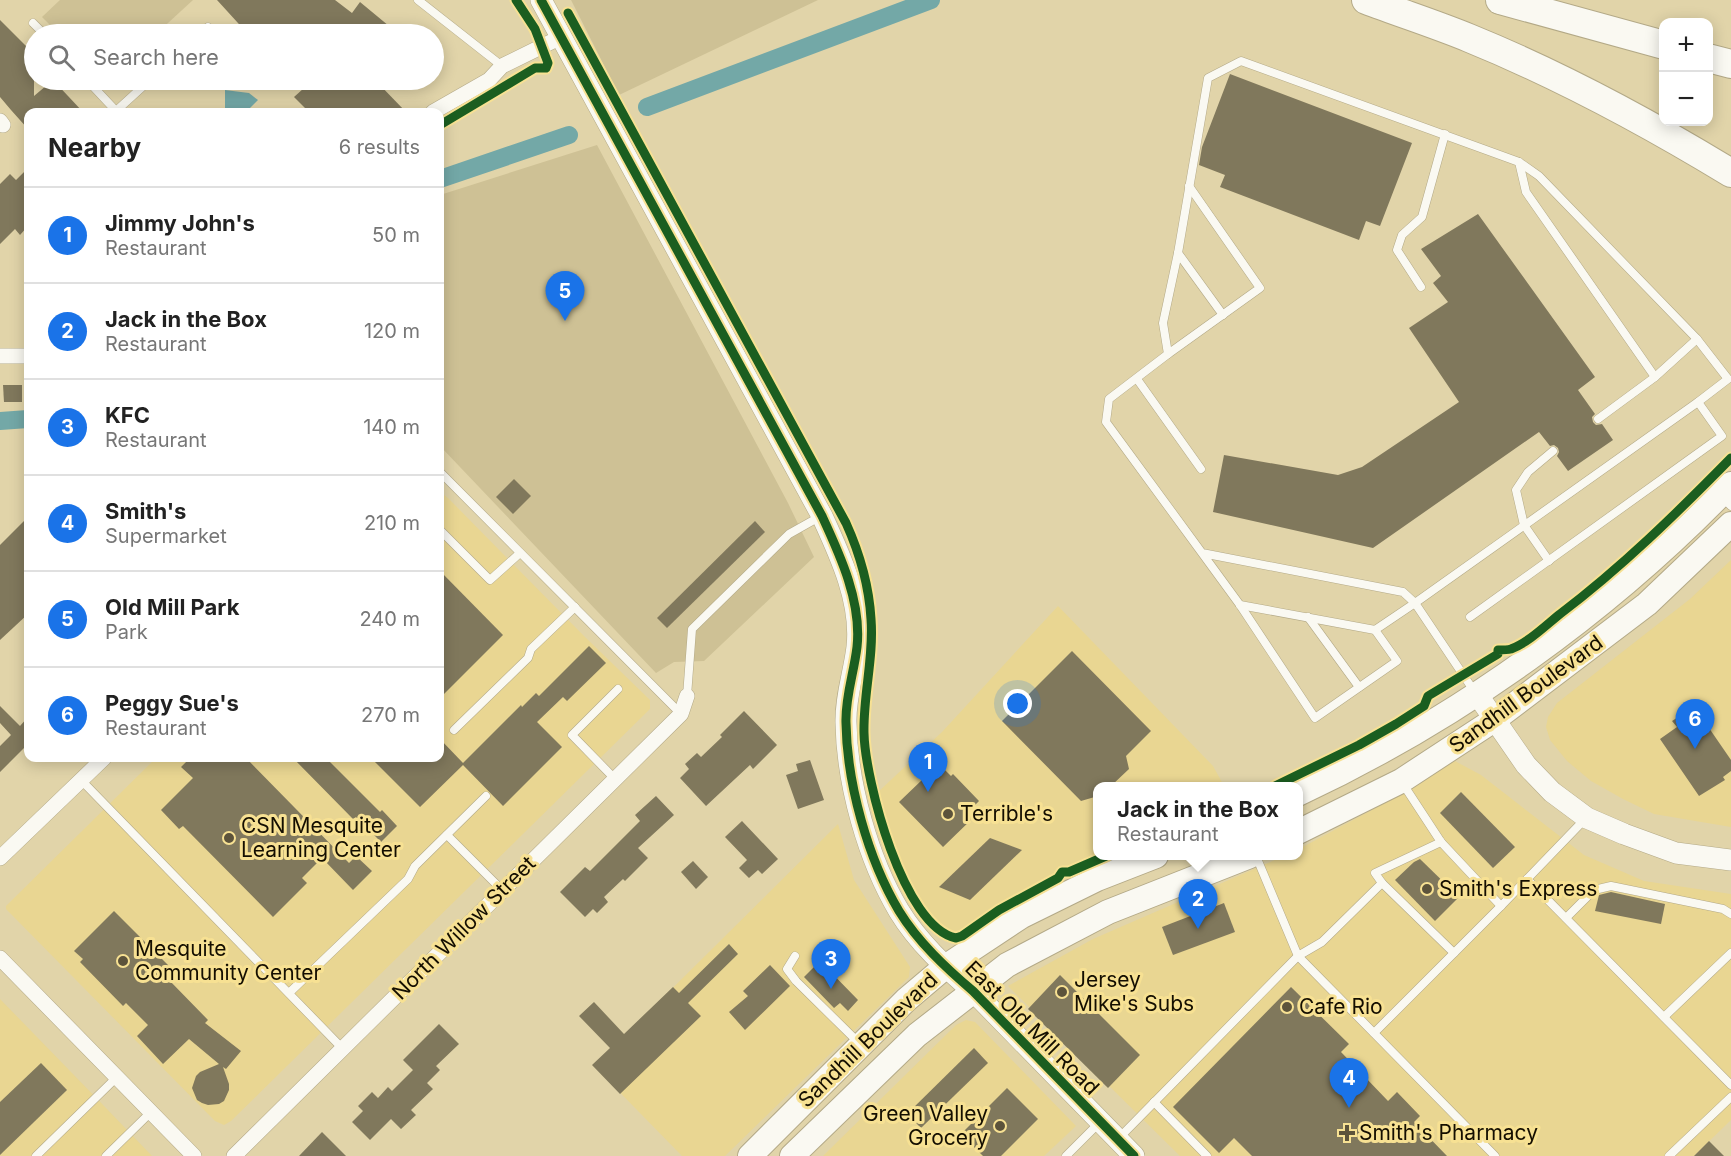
<!DOCTYPE html>
<html lang="en">
<head>
<meta charset="utf-8">
<style>
  :root { --surface:#fff; --page:#f6f6f6; --text:#222; --muted:#767676; --line:#e0e0e0; --accent:#1a73e8 }
  body { margin:0; font-family:Inter,sans-serif; background:var(--page); color:var(--text) }
  .controls { position:absolute; right:18px; top:18px; display:grid; overflow:hidden; border-radius:12px; box-shadow:0 3px 15px #0003 }
  .controls button { width:54px; height:54px; display:grid; place-items:center; padding:0; border:0; border-bottom:2px solid var(--line); background:var(--surface); color:var(--text); font:30px sans-serif }
  .you { position:absolute; left:1018px; top:704px; width:21px; height:21px; margin:-15px; border:4px solid #fff; border-radius:50%; background:#1a73e8; box-shadow:0 0 0 9px #1a73e833 }
  .badge { display:grid; place-items:center; width:39px; height:39px; border-radius:50%; background:var(--accent); color:#fff; font-size:20px; font-weight:700 }
  .pin { position:absolute; translate:-50% -50px; filter:drop-shadow(0 2px 3px #0008) }
  .pin::after { content:''; position:absolute; top:32px; width:21px; height:18px; background:inherit; clip-path:polygon(0 0,100% 0,50% 100%) }
  .popup { position:absolute; left:1093px; top:782px; width:210px; height:78px; box-sizing:border-box; display:grid; place-content:center; border-radius:12px; background:var(--surface); filter:drop-shadow(0 2px 4px #0005); font-size:20px; white-space:nowrap; color:var(--muted) }
  .popup b { font-size:22px; color:var(--text) }
  .popup::after { content:''; position:absolute; left:50%; top:100%; margin-left:-12px; border:12px solid transparent; border-top-color:var(--surface) }
  .list { margin:0; padding:0; list-style:none }
  h2 { display:flex; justify-content:space-between; align-items:center; height:78px; margin:0; padding:0 24px; font-size:26px }
  h2 small { font-size:20px; font-weight:400; color:var(--muted) }
  .list li { display:grid; grid-template-columns:39px 1fr auto; gap:18px; align-items:center; box-sizing:border-box; height:96px; padding:0 24px; border-top:2px solid var(--line) }
  .list b { display:block; font-size:22px; white-space:nowrap }
  .list p { margin:0; font-size:20px; white-space:nowrap; color:var(--muted) }
  .list em { font-size:20px; font-style:normal; color:var(--muted) }
  .icon { flex:none; width:33px; height:33px; fill:none; stroke:currentColor; stroke-width:2; stroke-linecap:round; stroke-linejoin:round }
  .map { position:relative; flex:none; width:1731px; height:1156px; overflow:hidden }
  .search { position:absolute; background:var(--surface); box-shadow:0 3px 15px #0003; left:24px; top:24px; width:420px; height:66px; display:flex; align-items:center; gap:15px; box-sizing:border-box; padding:0 21px; border-radius:33px; color:var(--muted); font-size:22px }
  .panel { position:absolute; background:var(--surface); box-shadow:0 3px 15px #0003; left:24px; top:108px; width:420px; height:654px; border-radius:12px }
  .map>svg:first-child { display:block }
</style>
</head>
<body>
<div class="map">
<svg width="1731" height="1156" viewBox="0 0 1731 1156">
  <rect width="100%" height="100%" fill="#e1d4a9"/>
  <g fill="#e9d692">
    <path d="M440 492 448 498 584 636 650 700V709L231 1121 224 1125 215 1121 6 909V906L156 758H440Z"/>
    <path d="M1731 560V827L1654 814 1623 799 1591 781 1567 761 1550 740 1546 727 1548 717 1557 703 1690 599Z"/>
    <path d="M1058 606 1213 766 1224 786H1098V856H1107L1055 876 1014 898 960 934 952 935 942 930 923 908 899 865 877 793 942 732Z"/>
    <path d="M1453 760 1481 775 1584 855 1644 881 1731 894V1120L1694 1156H1180L1008 986 1093 939 1284 856H1298L1299 849 1383 804Z"/>
    <path d="M838 824 854 880 910 967 909 977 725 1156H682L594 1066Z"/>
    <path d="M0 999 106 1108 152 1156H0Z"/>
    <path d="M966 1020 975 1022 1076 1126 1044 1156H823L956 1025Z"/>
  </g>
  <g fill="#cec195">
    <path d="M60 0H193L156 34H59L42 17Z"/>
    <path d="M571 0H818L619 95Z"/>
    <path d="M597 145 788 503 814 557 704 661 674 662 656 673 440 446V195Z"/>
  </g>
  <path fill="#73a8a7" d="M225 90 249 93 258 100 246 112H225Z"/>
  <g fill="none" stroke-linecap="round" stroke-linejoin="round">
    <g stroke="#73a8a7" stroke-width="18">
      <path d="M647 107 931 0"/>
      <path d="M440 179 569 135"/>
      <path d="M0 421 28 419"/>
    </g>
  </g>
  <g fill="#80785c">
    <path d="M217 0H335L352 13 360 2 389 26 382 34H248Z"/>
    <path d="M0 20 31 51 29 54 34 60V96L53 80 83 112H28V129L11 110 0 97Z"/>
    <path d="M1230 74 1412 143 1380 226 1366 221 1359 240 1220 187 1225 175 1199 165 1202 147Z"/>
    <path d="M313 80H375L406 112H309L294 97Z"/>
    <path d="M28 168V226L20 235 15 229 0 244V184L10 174 16 180Z"/>
    <path d="M1478 214 1595 377 1578 390 1595 414 1592 417 1593 422 1596 425 1602 424 1613 440 1568 471 1557 456 1559 452 1558 448 1554 445 1550 446 1539 432 1373 548 1213 512 1224 455 1338 475 1362 467 1459 402 1409 328 1448 302 1433 283 1441 276 1421 249Z"/>
    <path d="M3 385H22V402H4Z"/>
    <path d="M514 479 531 496 513 514 496 497Z"/>
    <path d="M28 517V614L0 640V545Z"/>
    <path d="M755 521 765 532 667 628 657 618Z"/>
    <path d="M440 571 503 635 440 698Z"/>
    <path d="M589 646 606 663 567 701 563 697 537 722 562 747 503 806 463 765 420 807 371 758H440V739L463 763 521 705 522 707 536 693 539 696Z"/>
    <path d="M1072 651 1151 731 1126 756 1129 769 1111 786H1098V796L1081 801 1002 721Z"/>
    <path d="M0 706 20 726 28 717V744L0 772V746L11 735 0 723Z"/>
    <path d="M744 711 777 745 753 769 750 765 706 806 680 778 689 769 685 764 697 753 701 757 722 737 720 735Z"/>
    <path d="M1686 712 1691 718 1698 712 1731 760V771L1723 777 1725 780 1699 796 1660 739 1677 727 1672 721Z"/>
    <path d="M190 758H246L349 863 356 856 372 871 353 890 322 858 302 878 307 883 273 917 183 826 179 829 161 810 193 778 181 767Z"/>
    <path d="M293 758H326L380 812 382 810 397 826 381 842 356 817 353 819Z"/>
    <path d="M810 760 824 800 798 809 786 775 798 771 796 764Z"/>
    <path d="M941 766 951 776 953 774 979 801 968 812 974 817 943 847 899 802 923 779 925 782Z"/>
    <path d="M1461 792 1515 847 1493 868 1440 813Z"/>
    <path d="M656 796 674 815 638 848 648 858 625 881 623 879 604 897 608 902 597 913 593 909 585 917 560 892 585 867 590 871 640 821 635 815Z"/>
    <path d="M742 821 778 859 762 874 758 870 749 878 739 868 747 860 725 837Z"/>
    <path d="M990 838 1022 850 970 900 939 887Z"/>
    <path d="M1420 859 1459 897 1435 921 1395 880 1414 862Z"/>
    <path d="M693 861 708 877 696 889 681 872Z"/>
    <path d="M1611 892 1665 904 1661 924 1595 911 1599 895Z"/>
    <path d="M1224 903 1235 932 1173 955 1162 927Z"/>
    <path d="M114 911 175 972 169 980 208 1020 205 1023 241 1051 226 1069 223 1067 229 1084V1090L224 1101 219 1104 208 1105 202 1103 197 1100 192 1088 196 1076 200 1072 219 1064 189 1039 163 1064 137 1036 148 1025 126 1003 123 1006 80 962 83 959 74 951Z"/>
    <path d="M729 944 738 954 688 1003 701 1016 620 1094 592 1065 610 1048 579 1016 594 1002 624 1034 673 987 679 993Z"/>
    <path d="M820 961 858 1000 848 1011 840 1003 834 1008 804 977Z"/>
    <path d="M770 965 790 986 745 1030 729 1012 748 996 743 991Z"/>
    <path d="M1060 975 1140 1055 1108 1088 1028 1009Z"/>
    <path d="M1291 987 1349 1044 1341 1052 1388 1101 1397 1092 1420 1116 1414 1122 1447 1156H1252L1234 1138 1219 1153 1173 1107Z"/>
    <path d="M439 1024 459 1044 436 1066 440 1070 427 1083 433 1089 411 1110 416 1115 401 1129 391 1119 370 1140 352 1122 363 1111 358 1106 372 1092 378 1098 388 1087 392 1091 413 1070 403 1060Z"/>
    <path d="M974 1048 988 1063 921 1128 907 1114Z"/>
    <path d="M41 1063 67 1090 0 1155V1102Z"/>
    <path d="M1007 1088 1038 1119 1001 1156H983L961 1134Z"/>
    <path d="M322 1132 346 1156H299Z"/>
    <path d="M1709 1141 1724 1156H1694Z"/>
  </g>
  <g fill="none" stroke-linecap="round" stroke-linejoin="round">
    <g stroke="#b3a987" stroke-width="9">
      <g id="lane">
        <path d="M418 0 502 66"/>
        <path d="M33 23 44 34"/>
        <path d="M200 34 208 27"/>
        <path d="M87 80 117 112"/>
        <path d="M116 111 150 80"/>
        <path d="M1519 162 1526 192 1655 377"/>
        <path d="M1178 253 1223 315"/>
        <path d="M1421 287 1397 250 1402 235 1422 217 1445 134"/>
        <path d="M1168 354 1260 288 1189 186"/>
        <path d="M1137 379 1201 469"/>
        <path d="M1598 419 1655 377 1697 339"/>
        <path d="M440 472 681 714"/>
        <path d="M1721 496 1731 506"/>
        <path d="M440 530 490 580 520 553"/>
        <path d="M1202 553 1240 605 1315 718 1397 661 1375 630 1415 603 1698 402 1728 379 1697 339 1539 176 1519 162 1241 61 1208 78 1178 253 1163 323 1168 354 1109 399 1106 422 1202 553 1403 592 1415 603 1474 691"/>
        <path d="M1549 561 1524 525 1516 490 1528 472 1553 451"/>
        <path d="M1240 605 1375 630"/>
        <path d="M1308 617 1359 687"/>
        <path d="M1470 617 1722 436 1698 402"/>
        <path d="M687 696 692 629 789 534 821 516"/>
        <path d="M454 730 528 658 531 649 575 607"/>
        <path d="M615 779 572 735 618 689"/>
        <path d="M81 780 342 1048"/>
        <path d="M1403 784 1441 842 1501 906"/>
        <path d="M447 835 502 890"/>
        <path d="M1441 842 1375 873 1382 883 1454 953"/>
        <path d="M1256 856 1298 956 1495 1156"/>
        <path d="M1527 879 1731 1085"/>
        <path d="M1566 918 1594 890 1611 886 1723 909 1731 914"/>
        <path d="M795 956 787 969 796 981 859 1043"/>
        <path d="M289 993 408 879 415 866 486 796"/>
        <path d="M1664 1017 1731 953"/>
        <path d="M1374 1033 1501 906 1586 818"/>
        <path d="M1154 1102 1207 1156"/>
        <path d="M1119 1138 1298 956 1322 942 1382 883"/>
        <path d="M36 1156 117 1077"/>
        <path d="M106 1156 151 1112"/>
        <path d="M1066 1156 1099 1123"/>
        <path d="M1669 1156 1731 1097"/>
      </g>
    </g>
    <g stroke="#b3a987" stroke-width="16">
      <g id="street">
        <path d="M433 112 489 80 502 66 561 37"/>
        <path d="M0 121 3 125"/>
        <path d="M0 356H28"/>
        <path d="M0 858 104 758"/>
        <path d="M0 958 194 1156"/>
        <path d="M234 1156 681 714 687 696"/>
      </g>
    </g>
    <g stroke="#b3a987" stroke-width="22">
      <g id="secondary">
        <path d="M541 0 822 516C840 555 862 602 857 647 854 673 845 697 846 723 847 784 868 859 899 911 918 942 946 968 973 991L1134 1156"/>
        <path d="M1477 694 1526 765 1552 792 1587 818 1624 834 1676 853 1731 860"/>
      </g>
    </g>
    <g stroke="#b3a987" stroke-width="26">
      <g id="primary">
        <path d="M1298 794C1458 719 1609 611 1731 484"/>
        <path d="M1298 832 1401 781 1494 720 1647 604 1731 524"/>
        <path d="M750 1156 906 1000 945 967 1022 916 1097 879 1156 856"/>
        <path d="M792 1156 917 1035 1007 965 1108 912 1250 856"/>
      </g>
    </g>
    <g stroke="#b3a987" stroke-width="30">
      <g id="highway">
        <path d="M1366 0C1400 13 1435 24 1469 38 1560 75 1647 122 1731 173"/>
        <path d="M1500 0 1664 45"/>
        <path d="M1708 58 1731 64"/>
      </g>
    </g>
    <use href="#lane" stroke="#faf9f2" stroke-width="8"/>
    <use href="#street" stroke="#faf9f2" stroke-width="15"/>
    <use href="#secondary" stroke="#faf9f2" stroke-width="21"/>
    <use href="#primary" stroke="#faf9f2" stroke-width="24"/>
    <use href="#highway" stroke="#faf9f2" stroke-width="28"/>
    <g stroke="#f7e193" stroke-width="13">
      <g id="cycleway">
        <path d="M541 0 822 516C840 555 862 602 857 647 854 673 845 697 846 723 847 784 868 859 899 911 918 942 946 968 973 991L1134 1156"/>
        <path d="M568 13 846 523C860 554 869 585 871 619 874 658 863 695 864 733 865 780 903 927 956 938L962 936 999 910 1058 878 1062 872H1069L1106 856"/>
        <path d="M440 125 535 68H546L548 63 535 29 516 0"/>
        <path d="M1275 786 1359 745 1396 724 1424 706 1428 696 1498 654V650C1502 650 1507 650 1511 649 1529 642 1545 626 1560 614 1622 567 1677 513 1731 458"/>
      </g>
    </g>
    <use href="#cycleway" stroke="#1b5e20" stroke-width="9"/>
  </g>
  <g fill="#5c533b" stroke="#f7e193" stroke-width="2">
    <circle cx="948" cy="814" r="6"/>
    <circle cx="229" cy="838" r="6"/>
    <circle cx="1427" cy="889" r="6"/>
    <circle cx="123" cy="961" r="6"/>
    <circle cx="1062" cy="992" r="6"/>
    <circle cx="1287" cy="1007" r="6"/>
    <circle cx="1000" cy="1126" r="6"/>
    <path d="M1344 1124h6v6h6v6h-6v6h-6v-6h-6v-6h6z"/>
  </g>
  <g text-anchor="middle" stroke-width="6" stroke-linejoin="round" paint-order="stroke">
    <g font-size="21" fill="#140e00" stroke="#f7e193">
      <text transform="translate(1526 694) rotate(-36)" y="7">Sandhill Boulevard</text>
      <text transform="translate(464 928) rotate(-45)" y="7">North Willow Street</text>
      <text transform="translate(1032 1028) rotate(45)" y="7">East Old Mill Road</text>
      <text transform="translate(868 1040) rotate(-44)" y="7">Sandhill Boulevard</text>
    </g>
    <g font-size="21" fill="#140e00" stroke="#f7e193" text-anchor="start">
      <text x="960" y="821">Terrible's</text>
      <text x="241" y="833">CSN Mesquite<tspan x="241" dy="24">Learning Center</tspan></text>
      <text x="1439" y="896">Smith's Express</text>
      <text x="135" y="956">Mesquite<tspan x="135" dy="24">Community Center</tspan></text>
      <text x="1074" y="987">Jersey<tspan x="1074" dy="24">Mike's Subs</tspan></text>
      <text x="1299" y="1014">Cafe Rio</text>
      <text x="988" y="1121" text-anchor="end">Green Valley<tspan x="988" dy="24">Grocery</tspan></text>
      <text x="1359" y="1140">Smith's Pharmacy</text>
    </g>
  </g>
</svg>
<div class="controls">
<button>+</button>
<button>−</button>
</div>
<div class="you"></div>
<div class="pin badge" style="left:928px;top:792px">1</div>
<div class="pin badge" style="left:1198px;top:929px">2</div>
<div class="popup"><b>Jack in the Box</b>Restaurant</div>
<div class="pin badge" style="left:831px;top:989px">3</div>
<div class="pin badge" style="left:1349px;top:1108px">4</div>
<div class="pin badge" style="left:565px;top:321px">5</div>
<div class="pin badge" style="left:1695px;top:749px">6</div>
<div class="search"><svg class="icon" aria-label="search" viewBox="0 0 24 24"><circle cx="10" cy="10" r="6"/><path d="M15 15l6 6"/></svg>Search here</div>
<section class="panel">
<h2>Nearby<small>6 results</small></h2>
<ul class="list">
<li><span class="badge">1</span><div><b>Jimmy John's</b><p>Restaurant</p></div><em>50 m</em></li>
<li><span class="badge">2</span><div><b>Jack in the Box</b><p>Restaurant</p></div><em>120 m</em></li>
<li><span class="badge">3</span><div><b>KFC</b><p>Restaurant</p></div><em>140 m</em></li>
<li><span class="badge">4</span><div><b>Smith's</b><p>Supermarket</p></div><em>210 m</em></li>
<li><span class="badge">5</span><div><b>Old Mill Park</b><p>Park</p></div><em>240 m</em></li>
<li><span class="badge">6</span><div><b>Peggy Sue's</b><p>Restaurant</p></div><em>270 m</em></li>
</ul>
</section>
</div>
</body>
</html>
